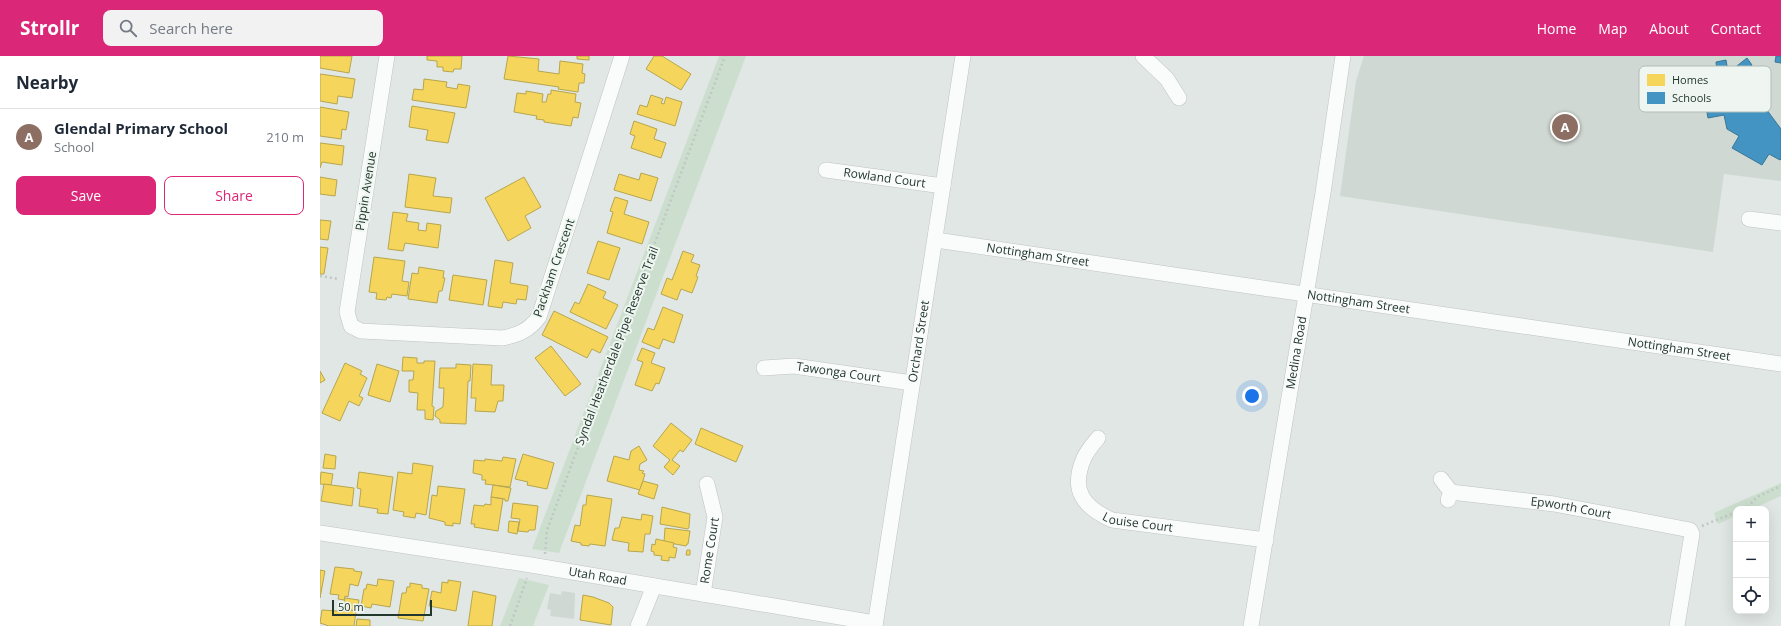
<!DOCTYPE html>
<html lang="en">
<head>
<meta charset="utf-8">
<style>
  :root { --surface:#fff; --page:#f2f2f3; --text:#1f2937; --muted:#747a83; --line:#e0e1e3; --accent:#db2777 }
  body { margin:0; font-family:"Open Sans",sans-serif; background:var(--page); color:var(--text) }
  .controls { position:absolute; right:12px; bottom:12px; display:grid; overflow:hidden; border-radius:8px; box-shadow:0 4px 16px #0002 }
  .controls button { width:36px; height:36px; display:grid; place-items:center; padding:0; border:0; border-bottom:1px solid var(--line); background:var(--surface); color:var(--text); font:20px sans-serif }
  .scale { position:absolute; left:12px; bottom:10px; width:100px; box-sizing:border-box; padding-left:4px; border:2px solid #22372e; border-top:0; font-size:11px; line-height:14px; white-space:nowrap; color:#22372e; -webkit-text-stroke:3px #eff6f1; paint-order:stroke }
  .you { position:absolute; left:932px; top:340px; width:14px; height:14px; margin:-10px; border:3px solid #fff; border-radius:50%; background:#1a73e8; box-shadow:0 0 0 6px #1a73e833 }
  .badge { display:grid; place-items:center; width:26px; height:26px; border-radius:50%; background:var(--accent); color:#fff; font-size:13px; font-weight:700 }
  .pin { position:absolute; translate:-50% -50%; border:2px solid #fff; box-shadow:0 1px 4px #0006 }
  .list { margin:0; padding:0; list-style:none }
  h2 { display:flex; justify-content:space-between; align-items:center; height:52px; margin:0; padding:0 16px; font-size:17px }
  h2 small { font-size:13px; font-weight:400; color:var(--muted) }
  .list li { display:grid; grid-template-columns:26px 1fr auto; gap:12px; align-items:center; box-sizing:border-box; height:56px; padding:0 16px; border-top:1px solid var(--line) }
  .list b { display:block; font-size:15px; white-space:nowrap }
  .list p { margin:0; font-size:13px; white-space:nowrap; color:var(--muted) }
  .list em { font-size:13px; font-style:normal; color:var(--muted) }
  .actions { display:flex; gap:8px; padding:12px 16px }
  .actions a { flex:1; padding:9px 0; border:1px solid var(--accent); border-radius:8px; text-align:center; font-size:14px; color:var(--accent) }
  .actions .main { background:var(--accent); color:#fff }
  .icon { flex:none; width:22px; height:22px; fill:none; stroke:currentColor; stroke-width:2; stroke-linecap:round; stroke-linejoin:round }
  .map { position:relative; flex:none; width:1461px; height:570px; overflow:hidden }
  header { display:flex; align-items:center; gap:24px; box-sizing:border-box; height:56px; padding:0 20px; background:var(--accent); color:#fff }
  header strong { font-size:19px }
  nav { display:flex; gap:22px; margin-inline-start:auto; font-size:14px }
  .search { width:280px; height:36px; background:var(--page); display:flex; align-items:center; gap:10px; box-sizing:border-box; padding:0 14px; border-radius:8px; color:var(--muted); font-size:15px }
  main { display:flex }
  aside { flex:1; background:var(--surface) }
  .map>svg:first-child { display:block }
</style>
</head>
<body>
<header>
<strong>Strollr</strong>
<div class="search"><svg class="icon" aria-label="search" viewBox="0 0 24 24"><circle cx="10" cy="10" r="6"/><path d="M15 15l6 6"/></svg>Search here</div>
<nav><a>Home</a><a>Map</a><a>About</a><a>Contact</a></nav>
</header>
<main>
<aside>
<h2>Nearby<small></small></h2>
<ul class="list">
<li><span class="badge" style="background:#8d6e63">A</span><div><b>Glendal Primary School</b><p>School</p></div><em>210 m</em></li>
</ul>
<div class="actions"><a class="main">Save</a><a>Share</a></div>
</aside>
<div class="map">
<svg width="1461" height="570" viewBox="0 0 1461 570">
  <rect width="100%" height="100%" fill="#e1e7e4"/>
  <g fill="#d0d8d3">
    <path d="M1044 0H1461V125L1404 118 1393 196 1020 140 1036 25Z"/>
    <path d="M242 535 255 537 254 563 230 560 231 554 227 553 230 537 241 539Z"/>
  </g>
  <g fill="#ccdfcf">
    <path d="M399 0H426L239 497 212 493Z"/>
    <path d="M1461 427V440L1432 453H1416V460L1398 468 1394 457Z"/>
    <path d="M199 522 229 529 213 570H180Z"/>
  </g>
  <g fill="#f6d55c" stroke="#b6a64e">
    <path d="M0 0H32L29 17 0 12Z"/>
    <path d="M107 0H142L141 13H134L133 16 123 15V11H117V5L107 4Z"/>
    <path d="M188 0 219 3 218 15 239 18 240 5 263 8 262 17 265 18 264 27H259L258 36 238 33 239 31 184 23Z"/>
    <path d="M257 0H269V4L257 3Z"/>
    <path d="M334 0H342L371 18 361 34 326 13Z"/>
    <path d="M0 18 35 23 32 42 18 40 17 48 0 45Z"/>
    <path d="M104 23 127 26 126 31 137 33 138 28 150 30 146 52 92 44 94 33 103 34Z"/>
    <path d="M231 34 256 38 255 46 261 47 258 62 253 61 251 70 224 66V64L216 63 217 60 194 56 197 37 206 38V35L223 38 222 46H226L228 38H231Z"/>
    <path d="M331 39 343 43 341 47 344 48 346 41 362 46 355 70 317 58 320 49 327 51Z"/>
    <path d="M92 50 135 57 128 87 106 84 108 74 89 71Z"/>
    <path d="M0 51 29 56 26 74 22 73 21 83 0 80Z"/>
    <path d="M314 65 337 73 334 83 346 87 341 102 311 92 315 80 310 78Z"/>
    <path d="M0 87 24 90 22 109 2 106 0 112Z"/>
    <path d="M321 117 338 122 331 145 294 134 299 118 319 124Z"/>
    <path d="M89 118 116 122 113 140 132 142 130 157 85 151Z"/>
    <path d="M0 121 17 124 15 140 0 138Z"/>
    <path d="M204 121 221 151 205 160 211 172 188 185 165 142Z"/>
    <path d="M295 141 308 145 304 158 329 166 322 188 287 177 293 156 290 155Z"/>
    <path d="M73 156 88 158 86 165 99 167 98 174 106 175 107 167 121 169 118 192 85 187 83 195 68 193Z"/>
    <path d="M0 164 11 165 8 184 0 183Z"/>
    <path d="M278 185 300 192 289 224 267 217Z"/>
    <path d="M0 191 8 192 4 218H0Z"/>
    <path d="M363 195 374 199 371 206 380 209 376 220 378 221 372 237 361 233 357 244 341 238 347 222 352 224Z"/>
    <path d="M54 201 85 205 82 225 89 226 87 240 72 238 71 242 67 241 66 244 56 243 57 237 49 236Z"/>
    <path d="M175 204 193 207 190 227 208 230 206 244 197 243 196 248 183 246 182 252 168 250Z"/>
    <path d="M99 211 124 215 123 222H125L122 235H119L117 247 88 243 92 217 98 218Z"/>
    <path d="M133 219 167 224 163 249 129 244Z"/>
    <path d="M268 228 286 236 283 242 298 249 286 273 250 256 255 246 259 248Z"/>
    <path d="M343 251 363 259 354 287 343 283 339 293 322 286 328 272 334 274Z"/>
    <path d="M234 255 288 281 280 297 272 293 267 302 222 279Z"/>
    <path d="M231 290 261 328 245 340 215 302Z"/>
    <path d="M322 292 335 297 331 307 345 312 339 328 336 327 332 335 315 329 323 306 317 304Z"/>
    <path d="M83 301 97 302V307H104V305H115L112 350 114 351 113 364 105 363V354H97L98 337 89 336V324H93L94 315H82Z"/>
    <path d="M25 307 42 315 40 318 47 322 39 340 43 342 39 350 29 345 20 365 2 357Z"/>
    <path d="M57 308 79 315 70 346 48 339Z"/>
    <path d="M136 308 151 309 150 325H148L146 368 120 367V364L115 360 116 355 123 351 124 332H119L120 312H136Z"/>
    <path d="M153 308 172 309 171 329H184L183 345H178L175 356 155 355 156 342H151Z"/>
    <path d="M0 315 5 324 0 327Z"/>
    <path d="M351 367 372 384 363 396 360 394 352 404 360 410 353 419 344 411 350 404 333 390Z"/>
    <path d="M381 372 423 390 416 406 375 388Z"/>
    <path d="M319 390 327 404 320 408 319 414 324 415 322 417 325 418 320 434 287 425 294 400 309 404 311 395Z"/>
    <path d="M5 398 16 400 15 413 3 412Z"/>
    <path d="M203 398 234 407 227 433 207 429 208 426 195 423Z"/>
    <path d="M183 401 196 403 190 431 165 428 166 424H162V419L153 417 154 404 165 405V403L182 405Z"/>
    <path d="M93 407 113 410 106 459 96 457 95 462 83 460 84 456 73 454 78 416 92 418Z"/>
    <path d="M1 416 13 418 11 429 0 428Z"/>
    <path d="M39 416 73 421 68 458 57 457 58 453 39 450 41 433 37 432Z"/>
    <path d="M323 425 338 429 334 443 318 438Z"/>
    <path d="M4 428 34 432 32 450 1 445Z"/>
    <path d="M173 429 191 432 188 445H185V443L171 441Z"/>
    <path d="M118 430 145 433 140 468 133 467V470L125 469V466L109 462 112 439 117 440Z"/>
    <path d="M267 439 292 443 285 490 270 488 269 490 261 489V487L251 485 255 469 260 470 263 449H266Z"/>
    <path d="M171 441 183 443 178 475 154 471 155 468H151L154 449 164 450 165 448 171 449Z"/>
    <path d="M193 447 218 450 215 474H209L208 476 198 475 200 463 191 462Z"/>
    <path d="M342 451 370 458 369 471 368 473 340 468Z"/>
    <path d="M322 458 333 460 330 478H325L323 496 308 495 309 487 292 484 295 472H299L302 461 321 464Z"/>
    <path d="M189 465 199 466 197 478 188 476Z"/>
    <path d="M345 472 370 475 368 488H367L366 490 344 486Z"/>
    <path d="M336 483 354 487 353 491 357 492 355 502 349 501V505L341 504 342 500 334 499V496L331 495 332 488 335 489Z"/>
    <path d="M367 494H370V499H366Z"/>
    <path d="M15 511 34 513V515L42 516 38 530 30 528 28 541 25 540 24 544 18 543 19 539 10 538Z"/>
    <path d="M0 514 5 515 0 542Z"/>
    <path d="M58 523 74 525 70 551 52 548 51 552 41 550 44 533H46L47 528 57 530Z"/>
    <path d="M128 524 141 526 136 555 109 550 112 535 121 537 122 526 128 527Z"/>
    <path d="M90 527 102 529V532L109 533 103 565 78 562 82 537H86L87 531H90Z"/>
    <path d="M153 535 176 540 172 570H148Z"/>
    <path d="M263 539 273 541 289 547 293 551 291 569 260 564Z"/>
    <path d="M25 542 39 544 37 555 23 553Z"/>
    <path d="M18 552 36 555 34 570H9L0 567 2 554 18 555Z"/>
    <path d="M37 563 50 564V570H36Z"/>
  </g>
  <g fill="#4393c3" stroke="#397796">
    <path d="M1456 0H1461V7L1455 6Z"/>
    <path d="M1427 2 1432 9 1420 18 1461 73V103L1460 104 1449 98 1442 109 1412 92 1419 80 1407 73 1404 59 1388 62 1382 29 1398 26 1396 6 1406 4 1407 10 1413 13Z"/>
  </g>
  <g fill="none" stroke-linecap="round" stroke-linejoin="round">
    <g stroke="#bec4c1" stroke-width="16">
      <g id="minor">
        <path d="M67 0 27 256 31 270 41 275 182 282C199 279 209 274 219 261L302 0"/>
        <path d="M823 0 847 23 859 42"/>
        <path id="s1" d="M506 114 623 130"/>
        <path d="M1429 163 1461 167"/>
        <path id="s2" d="M616 184 1461 308"/>
        <path id="s3" d="M444 312 474 310 592 327"/>
        <path id="s4" d="M778 382C773 388 767 395 764 402 750 434 763 451 792 464L946 484"/>
        <path d="M1121 423 1131 436 1128 444"/>
        <path id="s5" d="M1131 436 1234 448 1370 474 1372 478 1357 570"/>
        <path id="s6" d="M0 477 211 509 555 567"/>
        <path id="s7" d="M383 538 395 461 387 428"/>
        <path d="M318 570 334 530"/>
        <path id="s8" d="M555 570 643 0"/>
        <path id="s9" d="M931 570 1003 137 1023 0"/>
      </g>
    </g>
    <g stroke="#bfc7c3" stroke-width="2.5" stroke-dasharray="2 3" stroke-linecap="butt">
      <path d="M0 220 19 223"/>
      <path d="M1423 453 1427 452 1437 441 1461 430"/>
      <path d="M1382 470 1416 456"/>
      <path d="M225 498 227 474 405 0"/>
      <path d="M190 570 207 522"/>
    </g>
    <use href="#minor" stroke="#fafbfb" stroke-width="15"/>
  </g>
  <g text-anchor="middle" stroke-width="4" stroke-linejoin="round" paint-order="stroke">
    <g font-size="12" fill="#22372e" stroke="#eff6f1">
      <text dy="4" stroke="none"><textPath href="#s1" startOffset="59">Rowland Court</textPath></text>
      <text transform="translate(46 135) rotate(-81)" y="4">Pippin Avenue</text>
      <text dy="4" stroke="none"><textPath href="#s2" startOffset="103">Nottingham Street</textPath></text>
      <text transform="translate(234 212) rotate(-71)" y="4">Packham Crescent</text>
      <text dy="4" stroke="none"><textPath href="#s2" startOffset="427">Nottingham Street</textPath></text>
      <text dy="4" stroke="none"><textPath href="#s8" startOffset="288">Orchard Street</textPath></text>
      <text transform="translate(297 290) rotate(-69)" y="4">Syndal Heatherdale Pipe Reserve Trail</text>
      <text dy="4" stroke="none"><textPath href="#s2" startOffset="751">Nottingham Street</textPath></text>
      <text dy="4" stroke="none"><textPath href="#s9" startOffset="277">Medina Road</textPath></text>
      <text dy="4" stroke="none"><textPath href="#s3" startOffset="75">Tawonga Court</textPath></text>
      <text dy="4" stroke="none"><textPath href="#s5" startOffset="121">Epworth Court</textPath></text>
      <text dy="4" stroke="none"><textPath href="#s4" startOffset="129">Louise Court</textPath></text>
      <text dy="4" stroke="none"><textPath href="#s7" startOffset="44">Rome Court</textPath></text>
      <text dy="4" stroke="none"><textPath href="#s6" startOffset="281">Utah Road</textPath></text>
    </g>
  </g>
  <rect x="1319" y="10" width="132" height="46" rx="6" fill="#eff6f1" stroke="#b2bdb6" stroke-width="1"/>
  <rect x="1327" y="18" width="18" height="12" fill="#f6d55c"/>
  <rect x="1327" y="36" width="18" height="12" fill="#4393c3"/>
  <g font-size="11" fill="#22372e">
    <text x="1352" y="28">Homes</text>
    <text x="1352" y="46">Schools</text>
  </g>
</svg>
<div class="controls">
<button>+</button>
<button>−</button>
<button><svg class="icon" aria-label="locate" viewBox="0 0 24 24"><circle cx="12" cy="12" r="6"/><path d="M12 2v4M12 18v4M2 12h4M18 12h4"/></svg></button>
</div>
<div class="scale">50 m</div>
<div class="you"></div>
<div class="pin badge" style="left:1245px;top:71px;background:#8d6e63">A</div>
</div>
</main>
</body>
</html>
